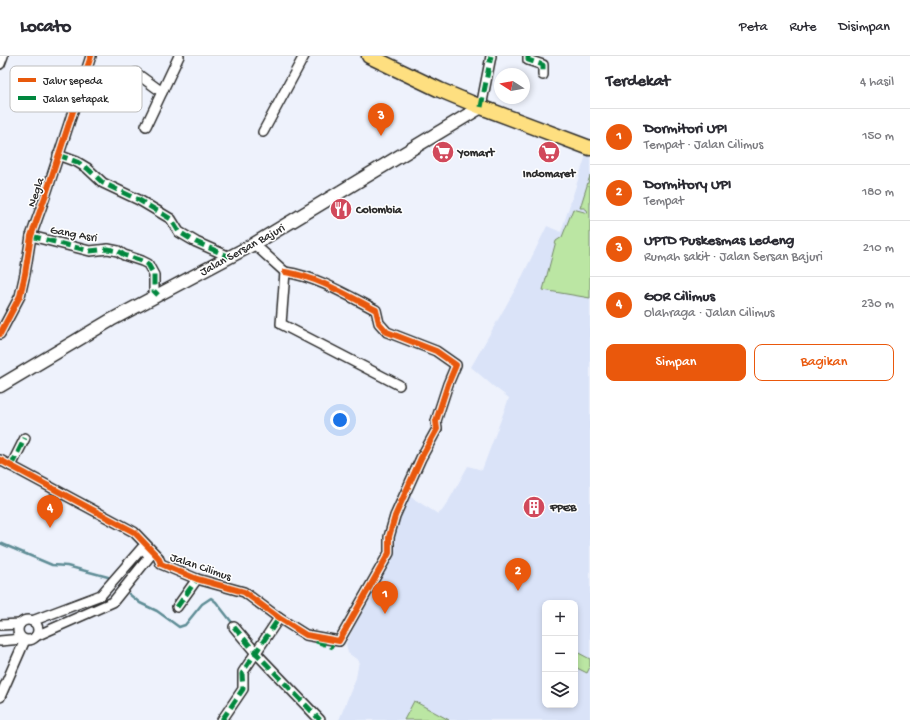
<!DOCTYPE html>
<html lang="id">
<head>
<meta charset="utf-8">
<style>
  :root { --surface:#fff; --page:#f7f7f7; --text:#2b2b33; --muted:#7c7c81; --line:#e1e1e2; --accent:#ea580c }
  body { margin:0; font-family:"Gochi Hand",sans-serif; background:var(--page); color:var(--text) }
  .controls { position:absolute; right:12px; bottom:12px; display:grid; overflow:hidden; border-radius:8px; box-shadow:0 2px 6px #0003 }
  .controls button { width:36px; height:36px; display:grid; place-items:center; padding:0; border:0; border-bottom:1px solid var(--line); background:var(--surface); color:var(--text); font:20px sans-serif }
  .compass { position:absolute; left:494px; top:12px; width:36px; height:36px; border-radius:50%; background:var(--surface); box-shadow:0 2px 6px #0003; rotate:281deg }
  .you { position:absolute; left:340px; top:364px; width:14px; height:14px; margin:-10px; border:3px solid #fff; border-radius:50%; background:#1a73e8; box-shadow:0 0 0 6px #1a73e833 }
  .badge { display:grid; place-items:center; width:26px; height:26px; border-radius:50%; background:var(--accent); color:#fff; font-size:13px; font-weight:700 }
  .pin { position:absolute; translate:-50% -33px; filter:drop-shadow(0 1px 2px #0008) }
  .pin::after { content:''; position:absolute; top:21px; width:14px; height:12px; background:inherit; clip-path:polygon(0 0,100% 0,50% 100%) }
  .list { margin:0; padding:0; list-style:none }
  h2 { display:flex; justify-content:space-between; align-items:center; height:52px; margin:0; padding:0 16px; font-size:17px }
  h2 small { font-size:13px; font-weight:400; color:var(--muted) }
  .list li { display:grid; grid-template-columns:26px 1fr auto; gap:12px; align-items:center; box-sizing:border-box; height:56px; padding:0 16px; border-top:1px solid var(--line) }
  .list b { display:block; font-size:15px; white-space:nowrap }
  .list p { margin:0; font-size:13px; white-space:nowrap; color:var(--muted) }
  .list em { font-size:13px; font-style:normal; color:var(--muted) }
  .actions { display:flex; gap:8px; padding:12px 16px }
  .actions a { flex:1; padding:9px 0; border:1px solid var(--accent); border-radius:8px; text-align:center; font-size:14px; color:var(--accent) }
  .actions .main { background:var(--accent); color:#fff }
  .icon { flex:none; width:22px; height:22px; fill:none; stroke:currentColor; stroke-width:2; stroke-linecap:round; stroke-linejoin:round }
  .map { position:relative; flex:none; width:590px; height:664px; overflow:hidden }
  header { display:flex; align-items:center; gap:24px; box-sizing:border-box; height:56px; padding:0 20px; background:var(--surface); border-bottom:1px solid var(--line) }
  header strong { font-size:19px }
  nav { display:flex; gap:22px; margin-inline-start:auto; font-size:14px }
  main { display:flex }
  aside { flex:1; background:var(--surface) }
  .map>svg:first-child { display:block }
</style>
</head>
<body>
<header>
<strong>Locato</strong>
<nav><a>Peta</a><a>Rute</a><a>Disimpan</a></nav>
</header>
<main>
<div class="map">
<svg width="590" height="664" viewBox="0 0 590 664">
  <rect width="100%" height="100%" fill="#eef2fc"/>
  <filter id="ink" filterUnits="userSpaceOnUse"><feTurbulence type="fractalNoise" baseFrequency=".025" numOctaves="2"/><feDisplacementMap in="SourceGraphic" scale="8" xChannelSelector="R" yChannelSelector="G"/><feConvolveMatrix kernelMatrix="1 2 1 2 8 2 1 2 1" color-interpolation-filters="sRGB"/></filter>
  <g filter="url(#ink)">
    <path fill="#dae3f8" fill-rule="evenodd" d="M586 99 590 100V664H339L356 622 359 605 348 597 346 588 382 511 405 438 409 440 438 458 442 455 448 446 468 410 482 414 509 342 493 330 471 311 520 225 547 170 561 176ZM545 547H575V649H545Z"/>
    <g fill="#bbe6a3" stroke="#738867">
      <path d="M590 120V242L543 234 556 185 562 181 573 153 588 157 587 154 584 152H580Z"/>
      <path d="M575 595 590 603V611L587 617 575 611Z"/>
      <path d="M414 645 449 664H404Z"/>
    </g>
    <g fill="none" stroke-linecap="round" stroke-linejoin="round">
      <g stroke="#5e8d96" stroke-width="2.5">
        <path d="M0 487 52 509 67 510 108 521"/>
        <path d="M129 538 140 547 157 555 179 571 185 569 202 548 211 542 216 546 234 569"/>
      </g>
      <g stroke="#2b2b2b" stroke-width="12">
        <g id="minor">
          <path d="M528 0V4L543 9V19"/>
          <path d="M0 8 3 0"/>
          <path d="M136 17 162 36"/>
          <path d="M481 51 491 0"/>
          <path d="M146 70 179 0"/>
          <path d="M263 76 304 0"/>
          <path d="M58 99 77 106 87 112 103 127 139 144 171 163 179 176 196 186 230 201"/>
          <path d="M31 180 90 195 108 193 118 195 124 199 142 205 148 208 154 219V235L158 239"/>
          <path d="M254 188 285 216"/>
          <path d="M285 216 281 268 399 329"/>
          <path d="M0 278 20 240 25 218 31 180 45 141 91 0"/>
          <path d="M0 404 134 476 158 501 161 508 197 523 244 536 279 562 306 579 339 585 389 497V481L395 460 421 402 437 373 436 365 448 328 456 309 436 295 387 276 379 267 376 254C347 239 318 221 285 216"/>
          <path d="M11 410 25 382"/>
          <path d="M177 551 197 523"/>
          <circle cx="28" cy="574" r="10"/>
          <path d="M32 565 101 539 142 492 150 500 113 546 36 580"/>
          <path d="M0 569 20 568"/>
          <path d="M234 571 256 597 320 664"/>
          <path d="M0 585 22 583"/>
          <path d="M0 641 25 584"/>
          <path d="M222 664 243 633V616L279 562"/>
        </g>
      </g>
      <g stroke="#2b2b2b" stroke-width="15">
        <path id="secondary" d="M0 330 111 264 254 188 481 51"/>
      </g>
      <g stroke="#2b2b2b" stroke-width="17">
        <path id="primary" d="M369 0 440 34 481 51 590 92"/>
      </g>
      <use href="#minor" stroke="#fff" stroke-width="9"/>
      <use href="#secondary" stroke="#fff" stroke-width="12"/>
      <use href="#primary" stroke="#fedf80" stroke-width="14"/>
      <g stroke="#00873e" stroke-width="5" stroke-dasharray="10 5" stroke-linecap="butt">
        <path d="M528 0V4L543 9V19"/>
        <path d="M481 51 491 0"/>
        <path d="M58 99 77 106 87 112 103 127 139 144 171 163 179 176 196 186 230 201"/>
        <path d="M31 180 90 195 108 193 118 195 124 199 142 205 148 208 154 219V235L158 239"/>
        <path d="M11 410 25 382"/>
        <path d="M177 551 197 523"/>
        <path d="M234 571 256 597 320 664"/>
        <path d="M316 585 333 591"/>
        <path d="M222 664 243 633 242 618 244 614 279 562 281 563"/>
      </g>
      <g stroke="#fff" stroke-width="8">
        <g id="cycleway">
          <path d="M0 278 20 240 25 218 31 180 45 141 91 0"/>
          <path d="M0 404 134 476 158 501 161 508 197 523 244 536 279 562 306 579 339 585 389 497V481L395 460 421 402 437 373 436 365 448 328 456 309 436 295 387 276 379 267 376 254C347 239 318 221 285 216"/>
        </g>
      </g>
      <use href="#cycleway" stroke="#e8590c" stroke-width="6"/>
    </g>
  </g>
  <defs>
    <g id="supermarket-disc" transform="scale(1.15)"><circle r="9.5" fill="#d1495b" stroke="#fff"/><path d="M-6-5.5h2.5l.6 2H6L4.5 2H-2.5L-4.4-4H-6ZM-1.5 3.2a1.3 1.3 0 1 0 .1 0ZM3 3.2a1.3 1.3 0 1 0 .1 0Z" fill="#fff"/></g>
    <g id="restaurant-disc" transform="scale(1.15)"><circle r="9.5" fill="#d1495b" stroke="#fff"/><path d="M-5-6h1v4h1v-4h1v4h1v-4h1v5L-1.5 .5V6h-2V.5L-5-1ZM5-6V6H3V1.5H1.5Q1.5-4 5-6Z" fill="#fff"/></g>
    <g id="building-disc" transform="scale(1.15)"><circle r="9.5" fill="#d1495b" stroke="#fff"/><path d="M-4-6H4V6H1V3H-1V6H-4ZM-2.5-4.3h1.7v1.8h-1.7ZM.8-4.3h1.7v1.8H.8ZM-2.5-1h1.7V.8h-1.7ZM.8-1h1.7V.8H.8Z" fill="#fff"/></g>
  </defs>
  <g fill-rule="evenodd">
    <use href="#supermarket-disc" x="443" y="96"/>
    <use href="#supermarket-disc" x="549" y="96"/>
    <use href="#restaurant-disc" x="341" y="153"/>
    <use href="#building-disc" x="534" y="451"/>
  </g>
  <g text-anchor="middle" stroke-width="3" stroke-linejoin="round" paint-order="stroke">
    <g font-size="12" font-weight="bold" fill="#2b2b2b" stroke="#fff" text-anchor="start">
      <text x="458" y="100">Yomart</text>
      <text x="549" y="121" text-anchor="middle">Indomaret</text>
      <text x="356" y="157">Colombia</text>
      <text x="550" y="455">FPEB</text>
    </g>
    <g font-size="12" fill="#2b2b2b" stroke="#fff">
      <text transform="translate(35 136) rotate(-71)" y="4">Negla</text>
      <text transform="translate(74 177) rotate(10)" y="4">Gang Asri</text>
      <text transform="translate(242 193) rotate(-29)" y="4">Jalan Sersan Bajuri</text>
      <text transform="translate(201 510) rotate(19)" y="4">Jalan Cilimus</text>
    </g>
  </g>
  <rect x="10" y="10" width="132" height="46" rx="6" fill="#fff" stroke="#bfbfbf" stroke-width="1"/>
  <rect x="18" y="22" width="18" height="4" fill="#e8590c"/>
  <rect x="18" y="40" width="18" height="4" fill="#00873e"/>
  <g font-size="11" fill="#2b2b2b">
    <text x="43" y="28">Jalur sepeda</text>
    <text x="43" y="46">Jalan setapak</text>
  </g>
</svg>
<div class="controls">
<button>+</button>
<button>−</button>
<button><svg class="icon" aria-label="layers" viewBox="0 0 24 24"><path d="M12 4l9 5-9 5-9-5zM3 14l9 5 9-5"/></svg></button>
</div>
<svg class="compass" viewBox="-18 -18 36 36"><path d="M0-13l5 13h-10z" fill="#e53935"/><path d="M0 13l5-13h-10z" fill="#7c7c81"/></svg>
<div class="you"></div>
<div class="pin badge" style="left:385px;top:558px">1</div>
<div class="pin badge" style="left:518px;top:535px">2</div>
<div class="pin badge" style="left:381px;top:80px">3</div>
<div class="pin badge" style="left:50px;top:472px">4</div>
</div>
<aside>
<h2>Terdekat<small>4 hasil</small></h2>
<ul class="list">
<li><span class="badge">1</span><div><b>Dormitori UPI</b><p>Tempat · Jalan Cilimus</p></div><em>150 m</em></li>
<li><span class="badge">2</span><div><b>Dormitory UPI</b><p>Tempat</p></div><em>180 m</em></li>
<li><span class="badge">3</span><div><b>UPTD Puskesmas Ledeng</b><p>Rumah sakit · Jalan Sersan Bajuri</p></div><em>210 m</em></li>
<li><span class="badge">4</span><div><b>GOR Cilimus</b><p>Olahraga · Jalan Cilimus</p></div><em>230 m</em></li>
</ul>
<div class="actions"><a class="main">Simpan</a><a>Bagikan</a></div>
</aside>
</main>
</body>
</html>
